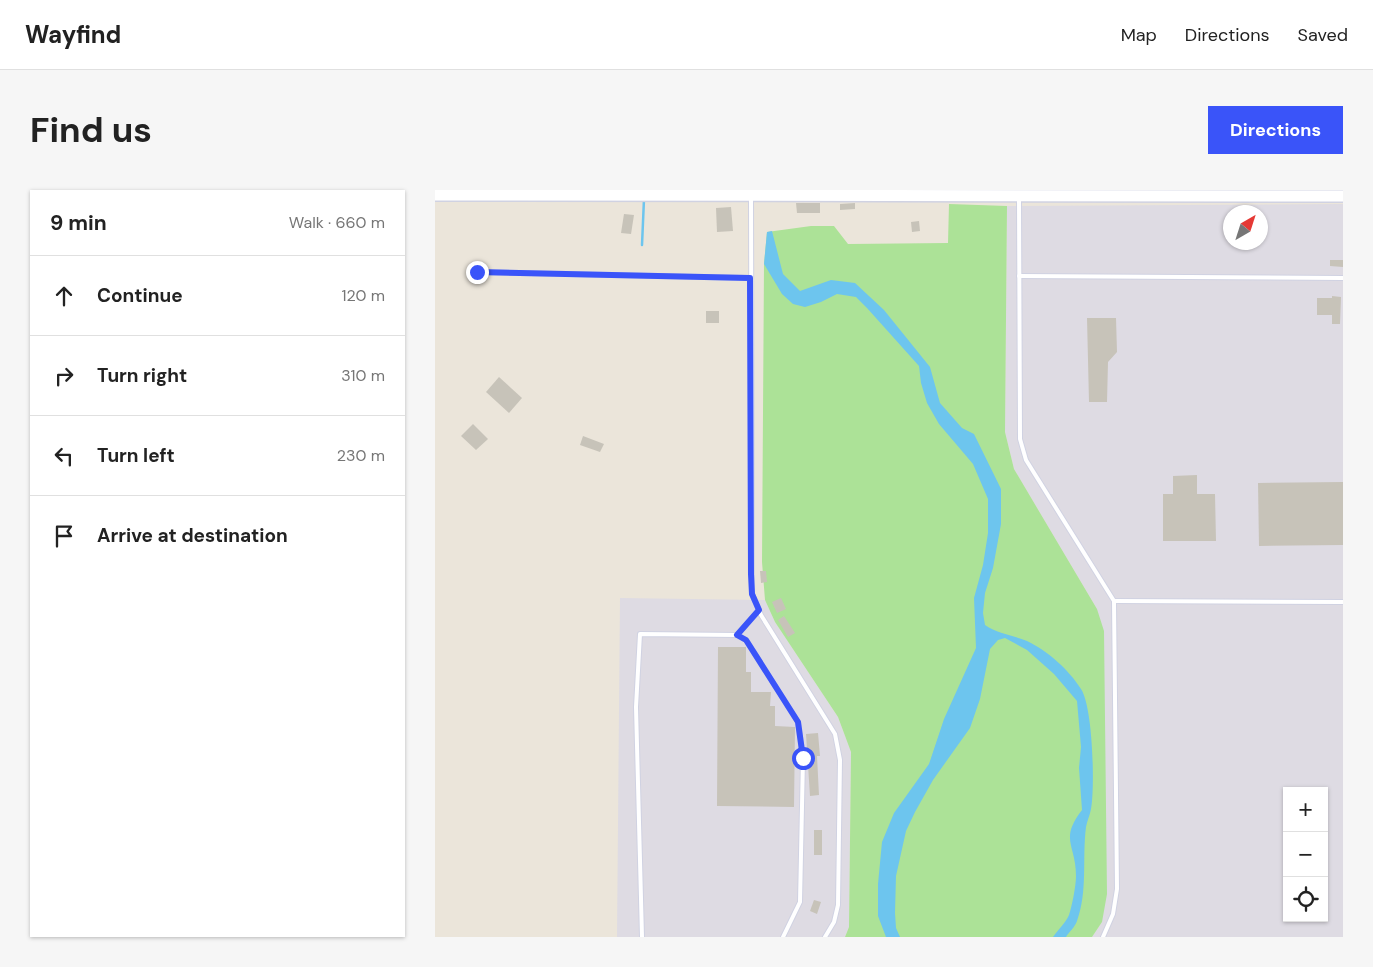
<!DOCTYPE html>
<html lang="en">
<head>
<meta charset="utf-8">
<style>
  :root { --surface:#fff; --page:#f6f6f6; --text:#222; --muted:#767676; --line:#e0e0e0; --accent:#3a54f9 }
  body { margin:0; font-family:"DM Sans",sans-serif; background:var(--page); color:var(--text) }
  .controls { position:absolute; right:15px; bottom:15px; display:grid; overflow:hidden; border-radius:0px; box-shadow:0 1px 4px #0004 }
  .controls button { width:45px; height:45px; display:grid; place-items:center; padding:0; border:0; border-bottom:1px solid var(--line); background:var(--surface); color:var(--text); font:25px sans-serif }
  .compass { position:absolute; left:788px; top:15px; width:45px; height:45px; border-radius:50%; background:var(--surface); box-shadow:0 1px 4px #0004; rotate:39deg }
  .stop { position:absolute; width:15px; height:15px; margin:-11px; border:4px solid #3a54f9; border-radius:50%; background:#fff }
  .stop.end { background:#3a54f9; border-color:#fff; box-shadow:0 1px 5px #0008 }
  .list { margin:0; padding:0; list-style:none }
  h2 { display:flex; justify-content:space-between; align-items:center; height:65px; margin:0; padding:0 20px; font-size:21px }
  h2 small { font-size:16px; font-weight:400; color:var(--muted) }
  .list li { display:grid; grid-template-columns:32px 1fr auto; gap:15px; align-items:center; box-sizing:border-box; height:80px; padding:0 20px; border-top:1px solid var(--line) }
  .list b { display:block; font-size:19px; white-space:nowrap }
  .list em { font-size:16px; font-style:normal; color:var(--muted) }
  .icon { flex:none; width:28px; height:28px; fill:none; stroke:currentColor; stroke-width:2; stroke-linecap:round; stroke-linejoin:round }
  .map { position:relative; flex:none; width:908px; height:747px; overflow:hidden; border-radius:0px }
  header { display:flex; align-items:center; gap:30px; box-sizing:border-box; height:70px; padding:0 25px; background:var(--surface); border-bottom:1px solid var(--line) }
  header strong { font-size:24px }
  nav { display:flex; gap:28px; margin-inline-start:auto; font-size:18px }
  .intro { display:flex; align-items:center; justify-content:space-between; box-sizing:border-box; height:120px; padding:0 30px }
  h1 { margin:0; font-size:35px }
  .button { padding:12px 22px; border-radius:0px; background:var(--accent); color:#fff; font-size:18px; font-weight:700 }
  main { display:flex; gap:30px; padding:0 30px }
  aside { flex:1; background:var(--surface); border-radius:0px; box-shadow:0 1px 4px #0004 }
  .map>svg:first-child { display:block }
</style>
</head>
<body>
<header>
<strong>Wayfind</strong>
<nav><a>Map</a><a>Directions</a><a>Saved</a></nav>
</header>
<div class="intro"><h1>Find us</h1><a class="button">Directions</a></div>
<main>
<aside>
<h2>9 min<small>Walk · 660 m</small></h2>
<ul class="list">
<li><svg class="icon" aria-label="ahead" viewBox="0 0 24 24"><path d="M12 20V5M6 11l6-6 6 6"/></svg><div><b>Continue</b></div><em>120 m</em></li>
<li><svg class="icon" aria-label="right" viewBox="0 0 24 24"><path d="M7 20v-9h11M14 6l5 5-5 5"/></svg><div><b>Turn right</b></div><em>310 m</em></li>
<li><svg class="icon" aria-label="left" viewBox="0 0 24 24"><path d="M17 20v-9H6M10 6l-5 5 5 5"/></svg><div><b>Turn left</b></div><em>230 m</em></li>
<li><svg class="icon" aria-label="arrive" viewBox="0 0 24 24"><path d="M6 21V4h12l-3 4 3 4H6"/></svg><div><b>Arrive at destination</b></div></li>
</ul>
</aside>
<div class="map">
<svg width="908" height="747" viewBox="0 0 908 747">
  <rect width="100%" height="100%" fill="#ebe5da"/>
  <g fill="#dedbe3" fill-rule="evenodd">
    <path d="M908 14V747H657L667 732 662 419 579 279 570 242 572 16ZM796 22H826V52H796ZM852 601H889V728H852Z"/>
    <path d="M185 408 330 410 340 432 403 527 416 562 414 737 410 747H182Z"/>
  </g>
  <path fill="#ace297" d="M514 14 572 16 570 242 579 279 662 419 669 441 672 704 667 732 657 747H410L414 737 416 562 403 527 340 432 330 410 327 372 329 74 332 42 376 36H399L413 54 513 53Z"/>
  <path fill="#6dc5ee" d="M337 41 348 84 365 101 396 90 420 93 449 120 495 177 505 213 527 238 539 244 566 299V334L558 378 550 403 548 423 550 435C563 444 578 445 592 451 613 461 634 480 646 499 658 517 660 597 656 619 655 625 652 631 651 637 647 668 653 701 642 731 640 737 634 742 631 747H618C623 740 631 732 634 725 637 716 641 696 641 686 641 654 624 650 647 620L644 578 646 557 642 511 619 484 592 460 570 448 563 450 555 459 545 509 535 538 498 590 480 622 471 641 461 686 460 723 461 738 465 747H451L443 726V694L447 652 459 623 494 574 509 529 541 458 539 408 548 375 553 343V309L538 274 504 234 492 213 486 193 484 176 432 118 421 107 402 104 386 112 370 117 358 114 347 104 329 74 332 42Z"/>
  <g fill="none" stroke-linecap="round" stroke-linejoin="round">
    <path stroke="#6dc5ee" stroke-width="2.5" d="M207 55 209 9"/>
  </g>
  <g fill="#c7c3b9">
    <path d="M361 13H385V23H362Z"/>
    <path d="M420 13V19L405 20V14Z"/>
    <path d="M296 17 298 41 282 42 281 18Z"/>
    <path d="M189 24 199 25 196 44 186 43Z"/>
    <path d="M484 31 485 41 477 42 476 32Z"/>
    <path d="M895 70H908V77L895 76Z"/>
    <path d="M897 106 906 107 905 134H897V125H882V108H897Z"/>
    <rect x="271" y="121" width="13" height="12"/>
    <path d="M652 128H681L682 162 673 172 672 212H654Z"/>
    <path d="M64 187 87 208 74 223 51 202Z"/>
    <path d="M38 234 53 249 41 260 26 246Z"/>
    <path d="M148 246 169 254 165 262 145 255Z"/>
    <path d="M762 285V304H780L781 351H728V304H738V286Z"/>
    <path d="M908 292V355L824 356 823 293Z"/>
    <path d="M325 381H331L332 392 326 393Z"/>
    <path d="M346 408 351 419 342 423 337 412Z"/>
    <path d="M349 426 360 443 353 447 343 430Z"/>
    <path d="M283 457H311V482H316V502H336L335 516H340V536L360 537 359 617 282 616Z"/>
    <path d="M383 543 385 566H382L384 605 375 606 371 544Z"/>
    <rect x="379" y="640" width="8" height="25"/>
    <path d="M379 710 386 712 382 724 375 721Z"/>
  </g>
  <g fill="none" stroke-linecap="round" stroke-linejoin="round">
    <g stroke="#d0d2e2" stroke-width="6">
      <g id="lane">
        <path d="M316 8 317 404 326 425 400 544 405 570 403 715 399 732 390 747"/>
        <path d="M584 8 585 249 591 270 679 411 682 699 678 724 668 747"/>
        <path d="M42 82 315 88"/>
        <path d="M584 86 908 88"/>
        <path d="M679 411 908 412"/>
        <path d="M302 445 324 420"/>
        <path d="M207 747 201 517 205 444 302 445 311 450 363 532 368 568 365 712 348 747"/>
      </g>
    </g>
    <g stroke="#d0d2e2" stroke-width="14">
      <path id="secondary" d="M0 5 908 6"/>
    </g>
    <use href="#lane" stroke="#fff" stroke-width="4"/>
    <use href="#secondary" stroke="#fff" stroke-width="11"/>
  </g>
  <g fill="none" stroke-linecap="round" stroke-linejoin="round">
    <path stroke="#3a54f9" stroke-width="6" d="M42 82 315 88 316 384 317 404 324 420 302 445 311 450 363 532 368 568"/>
  </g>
</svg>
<div class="controls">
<button>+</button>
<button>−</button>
<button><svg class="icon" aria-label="locate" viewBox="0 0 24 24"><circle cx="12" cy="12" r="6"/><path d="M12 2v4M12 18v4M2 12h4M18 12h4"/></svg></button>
</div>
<svg class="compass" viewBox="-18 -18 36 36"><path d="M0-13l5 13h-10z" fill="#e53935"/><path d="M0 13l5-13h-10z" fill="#767676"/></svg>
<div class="stop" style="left:368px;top:568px"></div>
<div class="stop end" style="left:42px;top:82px"></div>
</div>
</main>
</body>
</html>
